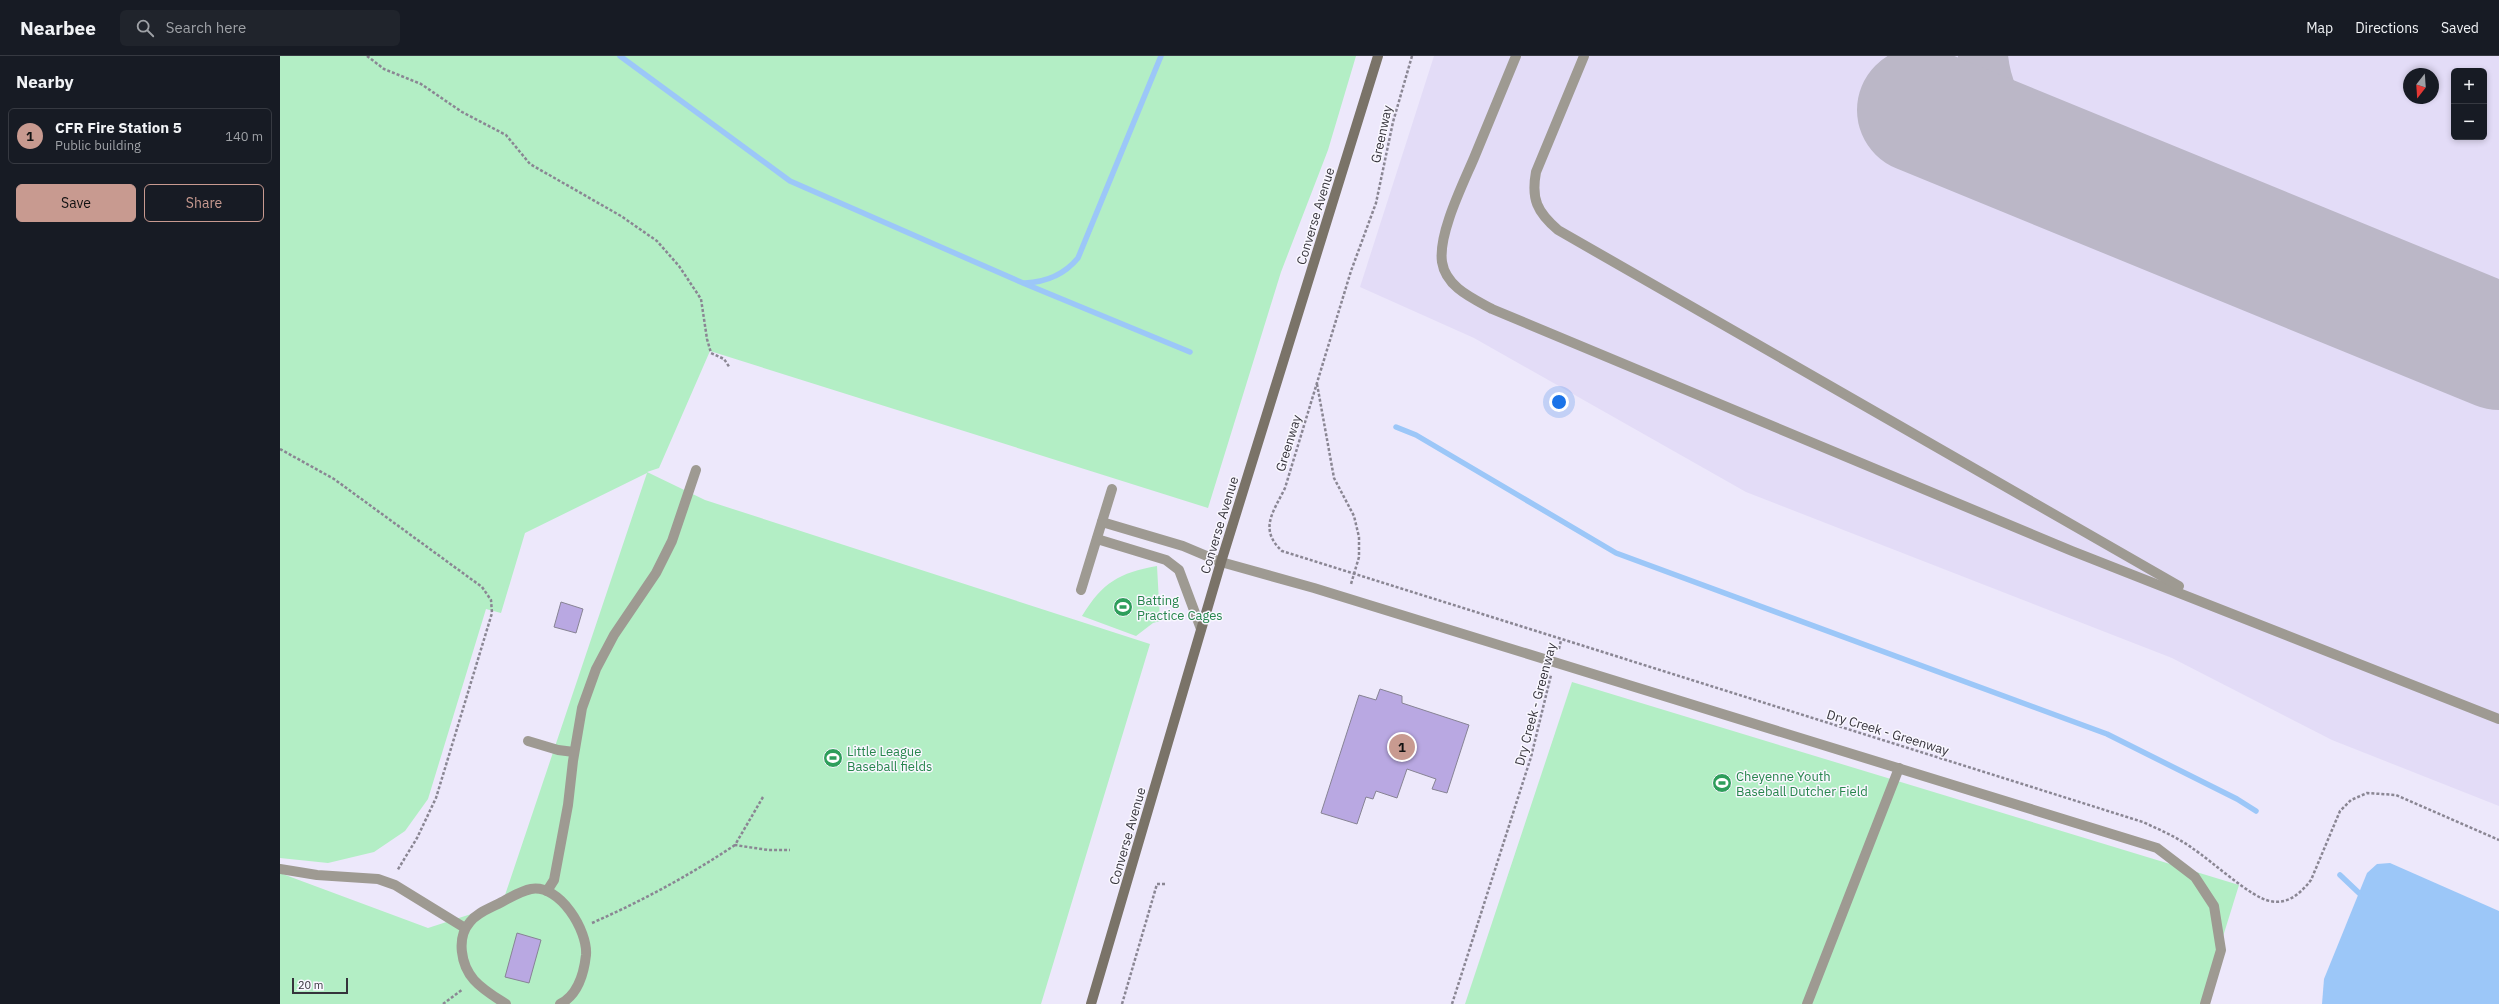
<!DOCTYPE html>
<html lang="en">
<head>
<meta charset="utf-8">
<style>
  :root { --surface:#171b24; --page:#20242c; --text:#f1f3f6; --muted:#9ea1a6; --line:#363941; --accent:#c89a90 }
  body { margin:0; font-family:"IBM Plex Sans",sans-serif; background:var(--page); color:var(--text) }
  .controls { position:absolute; right:12px; top:12px; display:grid; overflow:hidden; border-radius:6px; box-shadow:0 2px 6px #0003 }
  .controls button { width:36px; height:36px; display:grid; place-items:center; padding:0; border:0; border-bottom:1px solid var(--line); background:var(--surface); color:var(--text); font:20px sans-serif }
  .compass { position:absolute; left:2123px; top:12px; width:36px; height:36px; border-radius:50%; background:var(--surface); box-shadow:0 2px 6px #0003; rotate:197deg }
  .scale { position:absolute; left:12px; bottom:10px; width:56px; box-sizing:border-box; padding-left:4px; border:2px solid #35333b; border-top:0; font-size:11px; line-height:14px; white-space:nowrap; color:#35333b; -webkit-text-stroke:3px #f9f7ff; paint-order:stroke }
  .you { position:absolute; left:1279px; top:346px; width:14px; height:14px; margin:-10px; border:3px solid #fff; border-radius:50%; background:#1a73e8; box-shadow:0 0 0 6px #1a73e833 }
  .badge { display:grid; place-items:center; width:26px; height:26px; border-radius:50%; background:var(--accent); color:#111; font-size:13px; font-weight:700 }
  .pin { position:absolute; translate:-50% -50%; border:2px solid #fff; box-shadow:0 1px 4px #0006 }
  .list { margin:0; padding:0; list-style:none }
  h2 { display:flex; justify-content:space-between; align-items:center; height:52px; margin:0; padding:0 16px; font-size:17px }
  h2 small { font-size:13px; font-weight:400; color:var(--muted) }
  .list li { display:grid; grid-template-columns:26px 1fr auto; gap:12px; align-items:center; box-sizing:border-box; height:56px; margin:0 8px 8px; padding:0 8px; border:1px solid var(--line); border-radius:6px }
  .list b { display:block; font-size:15px; white-space:nowrap }
  .list p { margin:0; font-size:13px; white-space:nowrap; color:var(--muted) }
  .list em { font-size:13px; font-style:normal; color:var(--muted) }
  .actions { display:flex; gap:8px; padding:12px 16px }
  .actions a { flex:1; padding:9px 0; border:1px solid var(--accent); border-radius:6px; text-align:center; font-size:14px; color:var(--accent) }
  .actions .main { background:var(--accent); color:#111 }
  .icon { flex:none; width:22px; height:22px; fill:none; stroke:currentColor; stroke-width:2; stroke-linecap:round; stroke-linejoin:round }
  .map { position:relative; flex:none; width:2219px; height:948px; overflow:hidden }
  header { display:flex; align-items:center; gap:24px; box-sizing:border-box; height:56px; padding:0 20px; background:var(--surface); border-bottom:1px solid var(--line) }
  header strong { font-size:19px }
  nav { display:flex; gap:22px; margin-inline-start:auto; font-size:14px }
  .search { width:280px; height:36px; background:var(--page); display:flex; align-items:center; gap:10px; box-sizing:border-box; padding:0 14px; border-radius:6px; color:var(--muted); font-size:15px }
  main { display:flex }
  aside { flex:1; background:var(--surface) }
  .map>svg:first-child { display:block }
</style>
</head>
<body>
<header>
<strong>Nearbee</strong>
<div class="search"><svg class="icon" aria-label="search" viewBox="0 0 24 24"><circle cx="10" cy="10" r="6"/><path d="M15 15l6 6"/></svg>Search here</div>
<nav><a>Map</a><a>Directions</a><a>Saved</a></nav>
</header>
<main>
<aside>
<h2>Nearby<small></small></h2>
<ul class="list">
<li><span class="badge">1</span><div><b>CFR Fire Station 5</b><p>Public building</p></div><em>140 m</em></li>
</ul>
<div class="actions"><a class="main">Save</a><a>Share</a></div>
</aside>
<div class="map">
<svg width="2219" height="948" viewBox="0 0 2219 948">
  <rect width="100%" height="100%" fill="#ede8fb"/>
  <path fill="#e3dcf7" fill-rule="evenodd" d="M1154 0H2219V750L2052 684 1892 602 1466 436 1194 282 1080 231ZM2174 15H2204V81H2174ZM2129 18H2153V42H2129Z"/>
  <g fill="#b3eec5">
    <path d="M0 0H1076L1048 94 1001 216 928 452 430 295 379 412 367 416 425 444 870 588 761 948H0V817L148 872 222 848 367 417 245 477 221 557 206 553 148 743 125 775 94 796 48 807 0 802Z"/>
    <path d="M877 510 880 565 873 567 856 580 802 560C823 526 839 517 877 510Z"/>
    <path d="M1292 626 1959 829 1922 948H1185Z"/>
  </g>
  <path fill="#9cc7f8" d="M2110 807 2219 855V948H2042L2044 923 2087 817 2097 808Z"/>
  <g fill="none" stroke-linecap="round" stroke-linejoin="round">
    <g stroke="#9cc7f8" stroke-width="5.5">
      <path d="M340 0 510 125 743 227 910 296"/>
      <path d="M745 227C767 226 784 219 798 202L881 0"/>
      <path d="M1116 371 1136 379 1336 497 1827 678 1957 743 1976 755"/>
      <path d="M2060 819 2079 837"/>
    </g>
    <path stroke="#bbb7c7" stroke-width="50" d="M1703 0C1709 65 1751 92 1804 121"/>
    <path stroke="#bbb7c7" stroke-width="126" d="M1640 54 2219 291"/>
  </g>
  <g fill="#b9a8e2" stroke="#878394">
    <path d="M281 546 303 553 296 577 274 571Z"/>
    <path d="M1100 633 1122 640V647L1189 669 1167 737 1152 733 1156 723 1127 713 1117 742 1096 735 1093 743 1086 741 1077 768 1041 757 1079 639 1096 644Z"/>
    <path d="M237 877 261 884 249 927 225 921Z"/>
  </g>
  <g fill="none" stroke-linecap="round" stroke-linejoin="round">
    <g stroke="#8a8693" stroke-width="2.5" stroke-dasharray="3 2" stroke-linecap="butt">
      <path d="M87 0 104 13 141 28 182 56 226 79 250 108 341 160 377 185 399 210 421 243 427 283 431 297 444 303 450 312"/>
      <path d="M1132 0 1113 66 1096 147 1071 215 1005 432C994 455 978 473 1002 495L1863 766C1880 774 1897 781 1912 792 1931 804 1971 842 1990 845 2008 849 2021 837 2031 824L2060 755 2071 744 2087 737 2116 739 2219 784"/>
      <path d="M1037 328 1054 422 1074 460 1079 481V501L1071 528"/>
      <path d="M0 393 54 423 202 531 211 544 212 557 156 742 137 782 117 815"/>
      <path d="M1279 593 1281 584"/>
      <path d="M483 741 455 789 488 794H510"/>
      <path d="M312 867C362 845 410 819 455 789"/>
      <path d="M163 948 183 933"/>
      <path d="M842 948 877 828H885"/>
      <path d="M1172 948 1251 701 1271 619"/>
    </g>
    <g stroke="#9e9a92" stroke-width="10">
      <path d="M1236 0C1222 34 1208 68 1194 102 1183 128 1158 178 1162 206 1166 231 1192 242 1212 253L1792 495 2219 663"/>
      <path d="M1304 0 1256 116C1251 143 1257 156 1278 174L1899 530"/>
      <path d="M822 466 903 490 941 506 1034 532 1877 792 1915 821 1934 850 1941 894 1925 948"/>
      <path d="M817 483 886 504 899 514 921 573"/>
      <path d="M801 534 832 433"/>
      <path d="M248 685 278 694 294 696"/>
      <path d="M0 813 37 819 98 823 115 829 185 872"/>
      <path d="M267 835 274 824 288 749 293 705 302 652 316 613 334 579 376 517 392 485 416 414"/>
      <path d="M226 948C215 941 203 934 194 924 181 909 176 882 190 866 197 857 208 853 218 848 228 843 240 835 251 833 280 828 308 875 306 899 304 917 298 939 280 948"/>
      <path d="M1527 948 1619 712"/>
    </g>
    <path stroke="#7a7368" stroke-width="10" d="M811 948 941 506 1098 0"/>
  </g>
  <defs>
    <g id="stadium-disc" transform="scale(1)"><circle r="9.5" fill="#2e9e5b" stroke="#f9f7ff"/><path d="M0-5a6.5 5 0 1 0 0 10a6.5 5 0 1 0 0-10ZM-3.5-1.8h7v3.6h-7Z" fill="#fff"/></g>
  </defs>
  <g fill-rule="evenodd">
    <use href="#stadium-disc" x="843" y="551"/>
    <use href="#stadium-disc" x="553" y="702"/>
    <use href="#stadium-disc" x="1442" y="727"/>
  </g>
  <g text-anchor="middle" stroke-width="3" stroke-linejoin="round" paint-order="stroke">
    <g font-size="13" fill="#35333b" stroke="#f9f7ff">
      <text transform="translate(1101 78) rotate(-78)" y="5">Greenway</text>
      <text transform="translate(1035 160) rotate(-73)" y="5">Converse Avenue</text>
      <text transform="translate(1008 387) rotate(-73)" y="5">Greenway</text>
      <text transform="translate(939 469) rotate(-73)" y="5">Converse Avenue</text>
      <text transform="translate(1255 648) rotate(-75)" y="5">Dry Creek - Greenway</text>
      <text transform="translate(1608 676) rotate(17)" y="5">Dry Creek - Greenway</text>
      <text transform="translate(847 780) rotate(-74)" y="5">Converse Avenue</text>
    </g>
    <g font-size="13" fill="#27864d" stroke="#f9f7ff" text-anchor="start">
      <text x="857" y="549">Batting<tspan x="857" dy="15">Practice Cages</tspan></text>
      <text x="567" y="700">Little League<tspan x="567" dy="15">Baseball fields</tspan></text>
      <text x="1456" y="725">Cheyenne Youth<tspan x="1456" dy="15">Baseball Dutcher Field</tspan></text>
    </g>
  </g>
</svg>
<div class="controls">
<button>+</button>
<button>−</button>
</div>
<svg class="compass" viewBox="-18 -18 36 36"><path d="M0-13l5 13h-10z" fill="#e53935"/><path d="M0 13l5-13h-10z" fill="#9ea1a6"/></svg>
<div class="scale">20 m</div>
<div class="you"></div>
<div class="pin badge" style="left:1122px;top:691px">1</div>
</div>
</main>
</body>
</html>
